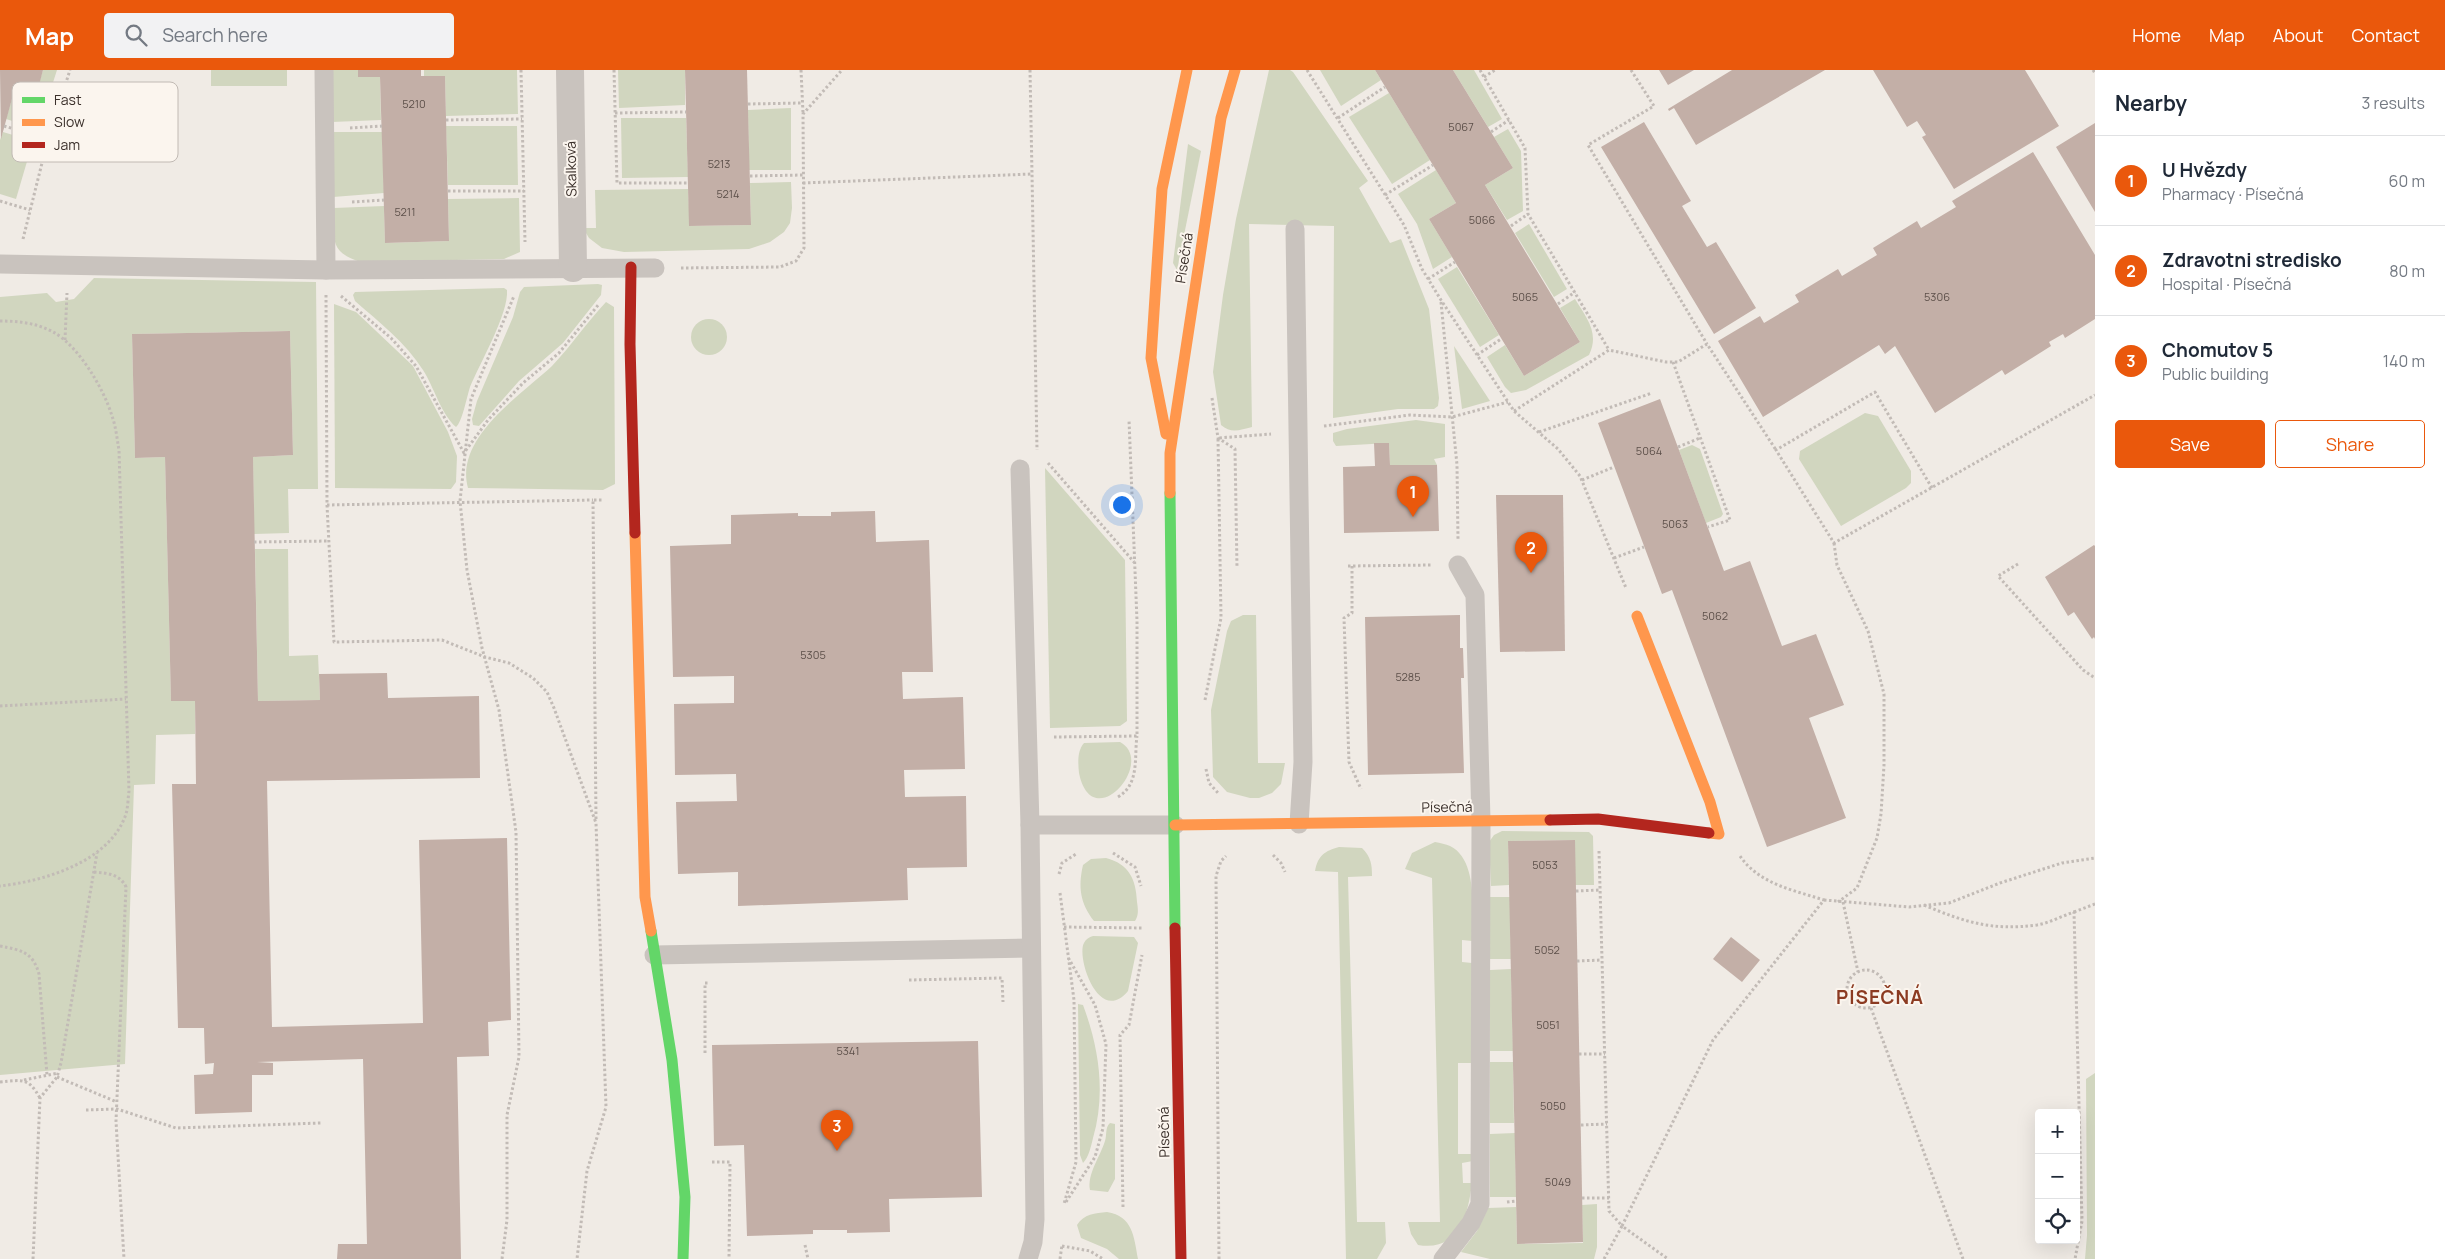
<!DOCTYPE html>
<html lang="en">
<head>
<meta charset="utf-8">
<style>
  :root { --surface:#fff; --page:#f2f2f3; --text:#1f2937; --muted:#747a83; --line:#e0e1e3; --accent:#ea580c }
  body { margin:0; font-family:Manrope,sans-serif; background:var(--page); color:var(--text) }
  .controls { position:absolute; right:15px; bottom:15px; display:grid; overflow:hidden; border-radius:5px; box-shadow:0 5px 20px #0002 }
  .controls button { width:45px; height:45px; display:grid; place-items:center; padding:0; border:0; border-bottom:1px solid var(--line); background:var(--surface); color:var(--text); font:25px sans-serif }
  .you { position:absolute; left:1121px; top:434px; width:18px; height:18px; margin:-12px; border:4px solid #fff; border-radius:50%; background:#1a73e8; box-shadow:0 0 0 8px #1a73e833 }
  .badge { display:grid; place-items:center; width:32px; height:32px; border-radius:50%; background:var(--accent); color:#fff; font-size:16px; font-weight:700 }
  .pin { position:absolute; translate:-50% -41px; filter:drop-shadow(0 1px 2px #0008) }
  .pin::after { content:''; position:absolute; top:26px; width:18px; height:15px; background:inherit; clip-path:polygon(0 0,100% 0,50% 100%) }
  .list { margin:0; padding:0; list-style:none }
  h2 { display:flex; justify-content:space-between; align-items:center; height:65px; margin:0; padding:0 20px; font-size:21px }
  h2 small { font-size:16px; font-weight:400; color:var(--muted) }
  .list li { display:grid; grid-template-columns:32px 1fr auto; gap:15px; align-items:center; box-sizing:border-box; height:90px; padding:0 20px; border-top:1px solid var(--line) }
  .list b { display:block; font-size:19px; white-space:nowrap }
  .list p { margin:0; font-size:16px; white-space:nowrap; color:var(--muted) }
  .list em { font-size:16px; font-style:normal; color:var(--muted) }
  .actions { display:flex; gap:10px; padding:15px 20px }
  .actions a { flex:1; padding:11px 0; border:1px solid var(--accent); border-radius:5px; text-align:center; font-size:18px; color:var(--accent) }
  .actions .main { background:var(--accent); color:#fff }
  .icon { flex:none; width:28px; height:28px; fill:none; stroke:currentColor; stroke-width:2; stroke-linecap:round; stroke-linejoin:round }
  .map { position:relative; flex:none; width:2095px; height:1189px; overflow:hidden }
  header { display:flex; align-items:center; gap:30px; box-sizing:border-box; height:70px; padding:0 25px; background:var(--accent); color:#fff }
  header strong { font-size:24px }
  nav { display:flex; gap:28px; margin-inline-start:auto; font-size:18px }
  .search { width:350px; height:45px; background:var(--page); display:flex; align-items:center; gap:12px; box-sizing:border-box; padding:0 18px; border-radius:5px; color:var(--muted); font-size:19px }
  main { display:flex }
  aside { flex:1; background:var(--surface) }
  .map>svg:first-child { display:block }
</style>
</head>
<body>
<header>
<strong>Map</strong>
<div class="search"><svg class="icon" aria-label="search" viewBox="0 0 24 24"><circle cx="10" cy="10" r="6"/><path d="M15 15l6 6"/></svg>Search here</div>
<nav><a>Home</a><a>Map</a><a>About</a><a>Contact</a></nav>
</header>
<main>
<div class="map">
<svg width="2095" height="1189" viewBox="0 0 2095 1189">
  <rect width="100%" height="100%" fill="#f0ebe5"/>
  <g fill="#d1d6bf">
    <path d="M43 0H57L38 59 6 49 16 14 37 19Z"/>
    <rect x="211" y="0" width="76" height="16"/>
    <path d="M331 0H358L359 7H380L381 50 332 52Z"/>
    <path d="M424 0H517L518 44 446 46 445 6H424Z"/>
    <path d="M618 0H685V35L619 38Z"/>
    <path d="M1269 0H1290L1293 2 1368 111 1359 118 1390 173 1401 169 1429 239 1439 328 1438 336 1434 339H1398L1333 348 1334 156 1249 154 1252 357C1240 360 1231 364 1221 355L1213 302 1223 225 1236 149Z"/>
    <path d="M1320 0H1375L1381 10 1341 36Z"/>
    <path d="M1453 0H1474L1502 49 1488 57Z"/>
    <path d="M1389 23 1430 90 1392 114 1349 47Z"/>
    <path d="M791 38V100H749L748 40Z"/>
    <path d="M621 48H686L688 107 622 108Z"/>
    <path d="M446 56H517L518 115H448Z"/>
    <path d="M1508 59 1521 81 1523 141 1507 150 1485 115 1513 98 1494 67Z"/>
    <path d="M3 62 33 71 16 129 0 124V70Z"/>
    <path d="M332 62H382L384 123 333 127Z"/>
    <path d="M1188 74 1201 81 1177 200 1173 193Z"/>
    <path d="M1436 100 1456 133 1429 149 1452 187 1433 199 1417 154 1398 124Z"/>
    <path d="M791 112 792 138 790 153 784 162 770 172 749 179 624 182 602 178 589 168 583 158H596L595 120 688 119 690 156 751 155 750 113Z"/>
    <path d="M519 128 520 182 504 189 361 192C328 182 334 168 334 138L384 136 385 173 449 171 448 129Z"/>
    <path d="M1529 154 1567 219 1554 227 1515 163Z"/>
    <path d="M1457 197 1499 265 1480 277 1438 209Z"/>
    <path d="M94 208 316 212 318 419H288L289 463 254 464 253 387 293 385 290 261 132 264 135 388 165 387 171 631H195V664L156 665 155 714 134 715 125 994 0 1005V227L47 223 56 232 74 229Z"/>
    <path d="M598 214 602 215 601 225 563 273 519 311 479 356 473 355 472 349 477 331 513 247 520 222 524 217Z"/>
    <path d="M504 218 507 220C509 243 480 293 470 317 467 326 462 353 456 357 441 344 434 317 423 300 406 273 379 252 355 231L353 225 355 222Z"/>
    <path d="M1575 229C1586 247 1600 263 1589 285L1526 320 1511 323 1505 317 1487 287 1505 275 1524 306 1580 272 1560 238Z"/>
    <path d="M606 232 614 237 615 414 603 420 468 418C454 368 521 325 552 296 571 276 587 252 606 232Z"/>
    <path d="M334 234 356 242 413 296 448 362 457 386 456 412 451 419 335 418Z"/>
    <circle cx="709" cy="267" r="18"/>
    <path d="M1454 276 1490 331 1462 339Z"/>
    <path d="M1865 343 1878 346 1911 401V413L1906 418 1841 456 1799 389 1800 381Z"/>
    <path d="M1416 350 1445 354V387L1434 389 1437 395H1390L1389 373 1336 376 1333 371V363L1347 359Z"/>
    <path d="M1692 375 1700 379 1723 444 1721 447 1706 453 1679 380Z"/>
    <path d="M1045 398 1125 490 1127 651 1120 656 1050 658Z"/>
    <path d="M255 479H288L289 586 318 585 320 630 258 631Z"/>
    <path d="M1243 545H1256L1258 693H1285L1281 714 1272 723 1259 728H1250L1227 722 1213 707 1211 640 1227 561 1231 551Z"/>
    <path d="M1120 672C1157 692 1092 767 1079 703 1078 693 1077 681 1084 673Z"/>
    <path d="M1502 761 1589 762 1593 766 1594 815H1575L1574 770 1508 771 1509 815 1491 816 1489 772 1494 765Z"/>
    <path d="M1435 772C1440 773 1446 774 1450 776 1479 790 1472 845 1472 871L1462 870V892L1472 893V993H1458V1084H1472L1473 1091 1462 1093 1463 1113H1472C1468 1145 1459 1182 1418 1175L1411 1164 1408 1152H1440L1432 808 1405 799 1412 783Z"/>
    <path d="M1339 777 1362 778C1371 787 1372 794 1372 806L1348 807 1357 1152H1385L1386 1173 1377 1189H1346L1338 802 1315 801C1318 785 1325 781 1339 777Z"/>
    <path d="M1106 788C1129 794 1136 809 1137 832 1138 839 1139 845 1135 851H1094C1080 833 1078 817 1083 795L1091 789Z"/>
    <path d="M1490 827H1510L1511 889H1490Z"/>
    <path d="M1093 866 1134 867 1138 873 1128 921C1099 956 1076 887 1084 873 1086 869 1089 867 1093 866Z"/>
    <path d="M1511 899 1513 981H1490V900Z"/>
    <path d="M1078 934 1083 935C1099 978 1106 1023 1093 1068 1091 1076 1089 1087 1083 1093L1080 1085Z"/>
    <path d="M1490 992H1513L1514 1053H1490Z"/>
    <path d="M2095 1003V1189H2085L2087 1165 2086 1009Z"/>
    <path d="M1110 1053 1115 1054V1109L1108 1122 1090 1120C1087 1104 1100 1087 1105 1071 1107 1065 1105 1057 1110 1053Z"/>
    <path d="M1515 1063 1516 1127H1490V1064Z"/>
    <path d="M1597 1134V1177L1594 1189H1490L1461 1182 1477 1161 1488 1138 1516 1137 1517 1174 1583 1173 1582 1135Z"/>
    <path d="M1107 1142C1133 1146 1134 1167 1138 1189H1119L1107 1179 1081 1168 1077 1155C1084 1144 1095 1143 1107 1142Z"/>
  </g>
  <g fill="#c3afa7">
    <path d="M0 0H43L38 19 16 14 1 69Z"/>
    <path d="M358 0H421V6H445L449 171 385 173 380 7H358Z"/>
    <path d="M685 0H747L751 155 689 156Z"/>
    <path d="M1375 0H1453L1513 98 1485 115 1580 272 1524 306 1429 149 1456 133Z"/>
    <path d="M1659 0H1694L1668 15Z"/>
    <path d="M1732 0H1825L1696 75 1674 38 1669 41 1668 39Z"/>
    <path d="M1873 0H2025L2059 56 1954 119 1922 67 1926 65 1917 51 1907 57Z"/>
    <path d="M1644 52 1691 131 1682 136 1707 177 1716 172 1756 238 1714 264 1601 77Z"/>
    <path d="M2095 53V142L2056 77Z"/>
    <path d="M2033 82 2095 185V249L2065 268 2063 264 2049 272 2051 276 2005 305 2002 300 1935 343 1895 276 1885 284 1879 275 1763 347 1718 271 1760 246 1764 253 1799 232 1795 225 1838 199 1842 206 1877 185 1873 178 1917 151 1921 158 1956 137 1952 131Z"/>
    <path d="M290 261 293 385 253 387 258 631 320 630 319 604 387 603 388 628 479 626 480 708 267 711 272 957 423 953 419 770 507 768 511 950 488 952 489 986 457 987 461 1189H337L338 1174H367L363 989 257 992 273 993V1005H252V1042L195 1044 194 1005 213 1004 214 993 205 994 204 958H178L172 714H196L195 631H171L165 387 135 388 132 264Z"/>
    <path d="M1660 329 1724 501 1750 491 1782 576 1816 564 1844 635 1809 648 1846 748 1767 777 1672 520 1662 524 1598 353Z"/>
    <path d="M1374 373H1389L1390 395H1437L1439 461 1344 463 1343 397 1375 396Z"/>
    <path d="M1496 425H1563L1565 581 1500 582Z"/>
    <path d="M875 441 876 472 929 470 933 602H902L903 629 963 627 965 699 904 700 905 727 966 726 967 797 907 798 908 830 738 836V802L678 804 676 732 737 731 736 704 675 705 674 634 734 633V606L673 607 670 476 731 474V445L798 443V446H831V442Z"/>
    <path d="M2094 475 2095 476V569L2094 567 2092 569 2074 542 2068 546 2045 507Z"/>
    <path d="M1460 545V578H1463L1464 608H1461L1464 703 1368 705 1365 547Z"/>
    <path d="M1575 770 1583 1172 1517 1174 1508 771Z"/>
    <path d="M1731 867 1760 890 1742 912 1713 889Z"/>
    <path d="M978 971 982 1127 889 1129 890 1162 847 1163V1160H813V1164L747 1166 744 1075 714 1076 712 975Z"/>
  </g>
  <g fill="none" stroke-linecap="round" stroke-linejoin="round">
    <g stroke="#c2bbb6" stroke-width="3" stroke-dasharray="2.5 2.5" stroke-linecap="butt">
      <path d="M521 0 525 172"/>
      <path d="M614 0 617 113H688"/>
      <path d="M801 0 803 43"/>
      <path d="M1030 0 1032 104"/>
      <path d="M1307 0 1404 155 1422 199 1441 230 1508 332 1514 341 1558 379 1580 406 1626 518"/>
      <path d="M1480 0 1525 78 1528 144 1609 280"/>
      <path d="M1631 0 1654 36 1588 75 1707 274"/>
      <path d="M2093 0 2095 3"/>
      <path d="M1484 7 1495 0"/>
      <path d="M748 34 802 33"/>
      <path d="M615 43 686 42"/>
      <path d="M1338 48 1385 17"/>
      <path d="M446 50 522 49"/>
      <path d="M4 56 48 69"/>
      <path d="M350 58 382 56"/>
      <path d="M1491 62 1509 50"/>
      <path d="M750 106 803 105"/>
      <path d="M803 113 1032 104 1037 380"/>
      <path d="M448 121H524"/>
      <path d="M1385 125 1433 95"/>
      <path d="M0 131 30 140"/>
      <path d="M352 132 384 130"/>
      <path d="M1511 156 1528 144"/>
      <path d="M23 169 48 69 70 0"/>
      <path d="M681 198 780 197 796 191 804 178 803 44 842 0"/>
      <path d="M1428 209 1455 192"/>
      <path d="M326 225 327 435 334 572 442 570 485 587 509 593 533 608 547 622 554 638 596 753 606 1037 587 1101 577 1189"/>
      <path d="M341 226 391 268 416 296 464 383 488 350 523 313 559 283 599 234"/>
      <path d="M1441 232 1457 395 1458 470"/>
      <path d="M1558 234 1575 222"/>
      <path d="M0 251C18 251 37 253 53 262 78 275 104 319 112 346 116 357 117 369 119 380L129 721C128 728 128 737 126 744 110 792 44 811 0 816"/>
      <path d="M65 270 67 223"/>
      <path d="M1477 285 1501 269"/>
      <path d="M1673 292 1730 450 1708 457"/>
      <path d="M1212 328 1218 368 1235 379 1237 498"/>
      <path d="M1514 341 1609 280 1666 292H1678L1707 274 1776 380"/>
      <path d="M1324 356 1410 345 1452 347 1508 332"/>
      <path d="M1539 362 1652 323"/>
      <path d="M1678 377 1700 368"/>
      <path d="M1048 393 1134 492"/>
      <path d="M1582 410 1614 397"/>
      <path d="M1932 418 1875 322 1776 380 1834 473 2095 325"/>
      <path d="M327 435 593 430"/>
      <path d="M254 472 329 471"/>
      <path d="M1834 473 1837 495 1868 561 1884 624V695L1881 744 1877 768 1857 818 1838 832"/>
      <path d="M1614 488 1644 477"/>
      <path d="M2018 494 1998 506 2083 600 2095 608"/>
      <path d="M1348 496 1432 495"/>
      <path d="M1352 496V543L1344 548 1349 692 1361 719"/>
      <path d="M1205 630 1221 548 1218 368 1271 364"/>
      <path d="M0 636 126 629"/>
      <path d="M1054 667 1137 666V551L1129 350"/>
      <path d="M1206 699 1209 713 1219 724"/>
      <path d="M1118 727C1140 714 1134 687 1137 666"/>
      <path d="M596 749 593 430H602"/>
      <path d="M1599 781 1609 1141 1622 1156 1713 970 1824 830C1793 820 1759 814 1740 786"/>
      <path d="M1113 783 1135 797 1141 816"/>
      <path d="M1273 785 1281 793 1285 802"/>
      <path d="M94 802C107 803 120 804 126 817L116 1051 124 1189"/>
      <path d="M1059 804 1062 793 1076 784"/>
      <path d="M1576 821 1600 820"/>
      <path d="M1060 823 1074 930 1076 1092 1064 1134"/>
      <path d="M1824 830 1909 837 1949 833 2000 813 2062 793 2095 788"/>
      <path d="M1843 832 1858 902"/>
      <path d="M1924 835C1964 852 1992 861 2037 855 2049 853 2062 846 2074 842L2082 1151 2075 1189"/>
      <path d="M2074 842 2095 834"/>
      <path d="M1064 857 1144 858"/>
      <path d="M0 876C21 880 33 882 39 904L47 1005"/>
      <path d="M1577 891 1602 890"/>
      <circle cx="1866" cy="919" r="19"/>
      <path d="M909 910 1002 908 1003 932"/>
      <path d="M1871 938 1963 1189"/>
      <path d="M705 983V913H708"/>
      <path d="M1579 984H1605"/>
      <path d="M57 1007 117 1032"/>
      <path d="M24 1010 58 1003"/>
      <path d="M0 1012C23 1010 28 1007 40 1028"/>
      <path d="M86 1040 117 1039 176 1058 321 1053"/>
      <path d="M1581 1055 1607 1054"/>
      <path d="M712 1092H730L729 1189"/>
      <path d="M1582 1128H1609"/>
      <path d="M1066 1132 1095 1087 1103 1058 1106 974 1095 935 1069 889"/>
      <path d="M1507 1132 1516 1131"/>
      <path d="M1123 1137 1120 965 1129 955 1142 885"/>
      <path d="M805 1175 808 1189"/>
      <path d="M1062 1176 1090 1181 1103 1189"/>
      <path d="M33 1189 40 1028 57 1007 61 993 97 783"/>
      <path d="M502 1189 507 1150V1045L519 987 516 762 499 640 482 578 467 500 460 431 471 329 514 226"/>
      <path d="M1060 1189 1062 1175"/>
      <path d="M1219 1189 1216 806 1221 791 1226 786"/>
      <path d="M1604 1189 1622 1156 1668 1189"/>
    </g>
    <g stroke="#c9c3be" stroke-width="19">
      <path d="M324 0 326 200"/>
      <path d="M1295 159 1303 692 1299 754"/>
      <path d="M0 194 326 200 655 198"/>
      <path d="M1020 399 1030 755"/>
      <path d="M654 885 1031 878"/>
      <path d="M1028 1189 1033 1172 1035 1149 1030 755H1175"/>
      <path d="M1443 1189 1471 1153 1480 1134 1481 751 1475 525 1458 495"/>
    </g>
    <path stroke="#c9c3be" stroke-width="28" d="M570 0 573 198"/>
    <g stroke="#63d668" stroke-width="11">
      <path d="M1170 423 1175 858"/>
      <path d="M651 861 672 990 685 1127 683 1189"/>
    </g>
    <g stroke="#ff974d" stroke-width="11">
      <path d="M1166 364 1151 288 1162 119 1187 0"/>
      <path d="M1170 423V383L1221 48 1235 0"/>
      <path d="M635 463 645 827 651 861"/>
      <path d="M1637 546 1710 732 1719 764 1709 763"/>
      <path d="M1175 755 1550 750"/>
    </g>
    <g stroke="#b3261e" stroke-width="11">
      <path d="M631 197 630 274 635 463"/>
      <path d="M1550 750 1598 749 1709 763"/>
      <path d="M1175 858 1181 1189"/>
    </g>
  </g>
  <g text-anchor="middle" stroke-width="4" stroke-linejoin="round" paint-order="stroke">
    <g font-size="11" fill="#5d504a">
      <text x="414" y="38">5210</text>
      <text x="1461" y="61">5067</text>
      <text x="719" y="98">5213</text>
      <text x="728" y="128">5214</text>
      <text x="405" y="146">5211</text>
      <text x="1482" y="154">5066</text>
      <text x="1525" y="231">5065</text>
      <text x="1937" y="231">5306</text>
      <text x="1649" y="385">5064</text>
      <text x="1675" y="458">5063</text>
      <text x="1715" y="550">5062</text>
      <text x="813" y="589">5305</text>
      <text x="1408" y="611">5285</text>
      <text x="1545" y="799">5053</text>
      <text x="1547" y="884">5052</text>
      <text x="1548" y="959">5051</text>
      <text x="848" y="985">5341</text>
      <text x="1553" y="1040">5050</text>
      <text x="1558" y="1116">5049</text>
    </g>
    <g font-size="14" fill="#3b302b" stroke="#fbf5ee">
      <text transform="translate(571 99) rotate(-91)" y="5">Skalková</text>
      <text transform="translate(1184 188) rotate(-81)" y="5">Písečná</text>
      <text transform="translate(1447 737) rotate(-1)" y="5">Písečná</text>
      <text transform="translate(1164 1062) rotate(-91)" y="5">Písečná</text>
    </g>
    <g font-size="19" font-weight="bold" letter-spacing="1" fill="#8c3b22" stroke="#fbf5ee">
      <text x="1880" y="934">PÍSEČNÁ</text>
    </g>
  </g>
  <rect x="12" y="12" width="166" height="80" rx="8" fill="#fbf5ee" stroke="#c1bab4" stroke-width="1"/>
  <rect x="22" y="27" width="23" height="6" fill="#63d668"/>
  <rect x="22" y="49" width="23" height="7" fill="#ff974d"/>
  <rect x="22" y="72" width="23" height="6" fill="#b3261e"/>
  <g font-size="14" fill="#3b302b">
    <text x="54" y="35">Fast</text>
    <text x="54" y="57">Slow</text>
    <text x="54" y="80">Jam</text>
  </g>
</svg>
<div class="controls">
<button>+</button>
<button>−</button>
<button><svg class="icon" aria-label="locate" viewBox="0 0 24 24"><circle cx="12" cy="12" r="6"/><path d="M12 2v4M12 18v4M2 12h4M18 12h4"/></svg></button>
</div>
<div class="you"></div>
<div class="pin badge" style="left:1413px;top:447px">1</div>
<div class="pin badge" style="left:1531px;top:503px">2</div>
<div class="pin badge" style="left:837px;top:1081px">3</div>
</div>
<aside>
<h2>Nearby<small>3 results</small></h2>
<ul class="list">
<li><span class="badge">1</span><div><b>U Hvězdy</b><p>Pharmacy · Písečná</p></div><em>60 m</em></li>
<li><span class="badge">2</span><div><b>Zdravotni stredisko</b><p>Hospital · Písečná</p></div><em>80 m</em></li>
<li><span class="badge">3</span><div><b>Chomutov 5</b><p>Public building</p></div><em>140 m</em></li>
</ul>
<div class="actions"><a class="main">Save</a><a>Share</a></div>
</aside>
</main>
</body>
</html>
